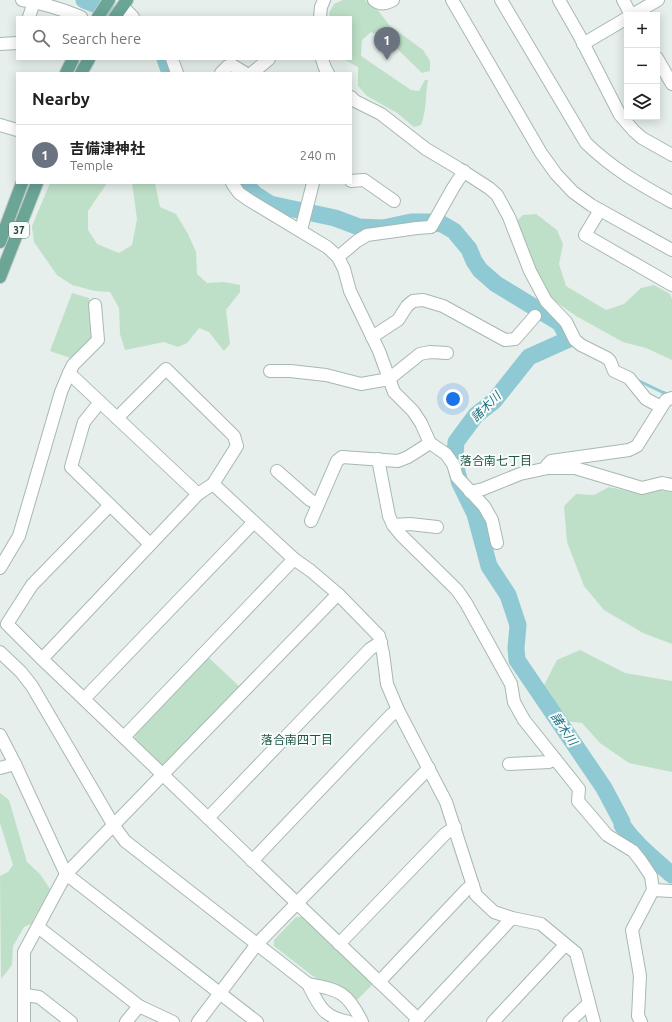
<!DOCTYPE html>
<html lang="en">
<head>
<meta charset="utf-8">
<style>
  :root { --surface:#fff; --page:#f6f6f6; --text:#222; --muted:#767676; --line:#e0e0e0; --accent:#ea580c }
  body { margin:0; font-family:Ubuntu,"Noto Sans JP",sans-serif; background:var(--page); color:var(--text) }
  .controls { position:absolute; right:12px; top:12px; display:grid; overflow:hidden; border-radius:0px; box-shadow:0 2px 10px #0003 }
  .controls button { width:36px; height:36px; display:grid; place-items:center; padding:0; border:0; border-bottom:1px solid var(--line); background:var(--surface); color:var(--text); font:20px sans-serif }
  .you { position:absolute; left:453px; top:399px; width:14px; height:14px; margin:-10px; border:3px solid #fff; border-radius:50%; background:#1a73e8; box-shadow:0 0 0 6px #1a73e833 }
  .badge { display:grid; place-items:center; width:26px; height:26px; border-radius:50%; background:var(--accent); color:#fff; font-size:13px; font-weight:700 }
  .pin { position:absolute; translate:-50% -33px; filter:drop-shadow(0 1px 2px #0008) }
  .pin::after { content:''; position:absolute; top:21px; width:14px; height:12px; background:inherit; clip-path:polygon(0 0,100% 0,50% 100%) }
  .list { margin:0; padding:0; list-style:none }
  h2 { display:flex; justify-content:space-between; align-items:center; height:52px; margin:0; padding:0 16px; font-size:17px }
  h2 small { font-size:13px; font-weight:400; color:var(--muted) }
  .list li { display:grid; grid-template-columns:26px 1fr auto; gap:12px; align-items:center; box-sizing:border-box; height:60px; padding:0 16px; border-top:1px solid var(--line) }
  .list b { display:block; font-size:15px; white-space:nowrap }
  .list p { margin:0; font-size:13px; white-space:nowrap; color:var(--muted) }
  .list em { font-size:13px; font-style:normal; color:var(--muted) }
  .icon { flex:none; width:22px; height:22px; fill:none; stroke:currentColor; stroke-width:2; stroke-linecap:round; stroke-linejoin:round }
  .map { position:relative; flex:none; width:672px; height:1022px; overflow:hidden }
  .search { position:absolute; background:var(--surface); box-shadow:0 2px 10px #0003; left:16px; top:16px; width:336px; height:44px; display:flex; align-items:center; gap:10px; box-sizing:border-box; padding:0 14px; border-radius:0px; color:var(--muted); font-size:15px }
  .panel { position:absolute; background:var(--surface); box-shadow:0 2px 10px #0003; left:16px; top:72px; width:336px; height:112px; border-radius:0px }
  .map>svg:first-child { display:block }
</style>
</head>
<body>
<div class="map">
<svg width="672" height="1022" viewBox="0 0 672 1022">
  <rect width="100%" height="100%" fill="#e6efeb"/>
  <g fill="#bfe0c8">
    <path d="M343 0H365L377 9 389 25 423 50 430 61V71L422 73 386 38 371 32 362 40 361 56 411 90 419 91 425 80H428C425 95 427 110 421 125L414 127 397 113 367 96 358 86V67L343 59H351V17H330L329 13 334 4Z"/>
    <path d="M50 183H107L88 211V230L97 244 119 253 132 245 137 219 132 183H155L160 207 176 214 188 234 196 252 197 274 207 283 224 282 240 285V292L226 310 230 344 224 351 209 332 199 328 187 343 178 347 164 342 125 350 120 334 119 308 110 292 95 291 72 285 57 275 34 242 32 226Z"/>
    <path d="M536 214 557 230 563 244 559 264 566 286 606 310 624 304 641 288 654 285 670 294 672 299V360L646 348 623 342 576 316 549 297 530 264 515 223 523 215Z"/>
    <path d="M72 293 89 298 92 341 73 359 50 351Z"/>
    <path d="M609 487 641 494 661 490 672 491V644L643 633 604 610 584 586 567 542 564 506 576 494 594 495Z"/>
    <path d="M580 650 625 673 672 681V772L629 763 600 743 582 723 549 719 538 706 543 687 557 660Z"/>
    <path d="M208 657 241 688 168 765H161L135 740V734Z"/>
    <path d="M0 793 9 800 27 862 40 874 50 889 31 924 24 927 13 946 12 965 1 979 0 876 8 872 13 865 0 823Z"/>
    <path d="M296 917H303L373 984 357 1000 350 993 335 983 319 980 310 974 274 946V940Z"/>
  </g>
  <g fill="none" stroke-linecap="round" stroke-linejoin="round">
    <path stroke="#8ec9d4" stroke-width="3" d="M635 379 662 392 670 395"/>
    <g stroke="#8ec9d4" stroke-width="17">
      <path d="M84 0 100 6 113 17"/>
      <path d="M165 59 170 73"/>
      <path d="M244 183 256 195 270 204 335 218 359 227 383 228 411 222H430L442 224 454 231 469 249 474 261 480 270 496 284 560 323 569 339 529 357 494 401 476 415 456 442 455 455 457 472 460 483 459 481 475 514 489 566 508 595 518 625 516 648 517 660 604 788 622 822V825C637 846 653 858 672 875"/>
    </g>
    <g stroke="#a8b8b2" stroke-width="14">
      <g id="minor">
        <path d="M22 0C42 3 62 9 81 17"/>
        <path d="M374 0C381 5 386 4 393 0"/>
        <path d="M452 0 541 153 556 174 573 192 591 205 672 250"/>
        <path d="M501 0 586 143C613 169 639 184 672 202"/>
        <path d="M559 0 579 35 620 115 634 131 642 138 672 155"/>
        <path d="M623 0 631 15"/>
        <path d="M123 7 133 17"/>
        <path d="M632 15 658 0"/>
        <path d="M29 17 34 2"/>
        <path d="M320 17 321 7 324 0"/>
        <path d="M0 44 17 43"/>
        <path d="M583 44 627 18"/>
        <path d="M657 58 672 84"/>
        <path d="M172 59 177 73"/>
        <path d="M322 59 325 68 328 73"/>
        <path d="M221 73 228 66 232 65 245 73"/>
        <path d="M252 73 269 59"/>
        <path d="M351 97 355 101 381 114 426 149 458 168 489 188 497 195 509 217 530 271 546 301 566 322 575 340 581 345 607 358 610 361 614 371 629 378 646 399 661 407"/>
        <path d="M0 125 17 130"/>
        <path d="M351 181 364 180 394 201"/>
        <path d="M232 183 239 193 249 200 327 247 338 257 344 269 350 291 379 351 394 392 413 411 421 423 430 443 446 454 453 464 457 477 484 506 492 520 497 543"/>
        <path d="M600 210 585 235 672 285"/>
        <path d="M301 230 313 183"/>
        <path d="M338 257 357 241 367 235 417 228 431 227 453 188 464 171"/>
        <path d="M372 337 398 320 407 306 413 301 423 300 443 306 505 340 515 339 535 316"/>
        <path d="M270 371H290L326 375 361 384 389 379 420 354 430 352 447 353"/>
        <path d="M69 373 73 365 98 340 95 305"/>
        <path d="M100 402 84 422 71 467 150 544"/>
        <path d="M378 459 389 516 393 525 402 536 457 590 466 603 511 684 514 702 524 720 579 789 578 801 607 835 633 851 641 861 651 876 653 890 632 930 640 976 638 1016 641 1022"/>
        <path d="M547 465 551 461 629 450 637 446 666 400 672 398"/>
        <path d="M277 471 310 500 318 504"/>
        <path d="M213 484 294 559 311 571 338 594 379 636 383 653 387 684 398 710 446 802 476 895 494 912 512 918 541 924 576 953 594 1022"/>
        <path d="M470 492 483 489 520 474 548 468H575L642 488 662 483 672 485"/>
        <path d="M110 505 32 585 7 624 42 659 418 1019"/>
        <path d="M311 521 337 461 342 457 398 461 408 457 430 443"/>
        <path d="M393 525 410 524 437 527"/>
        <path d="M0 568 19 536 61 392 69 373 198 494"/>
        <path d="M0 652 21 672 32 686 114 826 125 841 308 984C319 1006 323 1017 349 1022"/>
        <path d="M42 659 198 494 213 484 237 446 234 436 166 369 117 418"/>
        <path d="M84 699 254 522"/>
        <path d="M0 735 15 764 66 874 257 1022"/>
        <path d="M124 737 294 559"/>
        <path d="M509 764 549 762 555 759"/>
        <path d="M0 768 15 764"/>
        <path d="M208 818 370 649 381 642"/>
        <path d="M252 861 391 715 398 710"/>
        <path d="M653 890 672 891"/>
        <path d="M38 927 139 1006 173 1022"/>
        <path d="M339 944 445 834 455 827"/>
        <path d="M379 982 466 890 473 885"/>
        <path d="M308 984C339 990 347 991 362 1022"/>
        <path d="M25 995 39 997 71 1022"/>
        <path d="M24 1022V952L66 874 338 594"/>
        <path d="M126 1022 139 1006"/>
        <path d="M198 1022 257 944 429 768"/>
        <path d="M415 1022 512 918"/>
        <path d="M493 1022 565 945"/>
        <path d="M569 1022 588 1004"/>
      </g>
    </g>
    <g stroke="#c2cac8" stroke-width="14">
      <g id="major">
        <path d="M98 17 109 0"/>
        <path d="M115 17 127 0"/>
        <path d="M66 73 73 59"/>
        <path d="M81 73 89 59"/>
        <path d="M0 242 22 183"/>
        <path d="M0 277 37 183"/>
      </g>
    </g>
    <use href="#minor" stroke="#fff" stroke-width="12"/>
    <use href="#major" stroke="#6aa596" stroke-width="12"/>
  </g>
  <g text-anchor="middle" stroke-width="4" stroke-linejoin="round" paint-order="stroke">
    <rect fill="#f7fbf9" stroke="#637a73" stroke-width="1" x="9" y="222" width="20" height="16" rx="3"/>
    <g font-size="10" font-weight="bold" fill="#24423a">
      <text x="19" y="234">37</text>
    </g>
    <g font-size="12" font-style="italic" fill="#1c6f80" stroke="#f7fbf9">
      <text transform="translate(486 407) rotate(-45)" y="4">諸木川</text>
      <text transform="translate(564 729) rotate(56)" y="4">諸木川</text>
    </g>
    <g font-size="12" fill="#1f5548" stroke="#f7fbf9">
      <text x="496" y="465">落合南七丁目</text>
      <text x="297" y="744">落合南四丁目</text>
    </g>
  </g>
</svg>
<div class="controls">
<button>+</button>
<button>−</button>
<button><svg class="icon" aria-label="layers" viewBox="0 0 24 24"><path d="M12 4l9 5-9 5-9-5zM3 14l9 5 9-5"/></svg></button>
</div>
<div class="you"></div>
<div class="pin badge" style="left:387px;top:60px;background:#6b7280">1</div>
<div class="search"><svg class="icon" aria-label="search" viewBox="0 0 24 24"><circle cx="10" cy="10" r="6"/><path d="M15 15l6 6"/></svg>Search here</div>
<section class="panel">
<h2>Nearby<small></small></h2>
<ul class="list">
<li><span class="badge" style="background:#6b7280">1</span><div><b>吉備津神社</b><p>Temple</p></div><em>240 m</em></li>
</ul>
</section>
</div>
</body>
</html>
